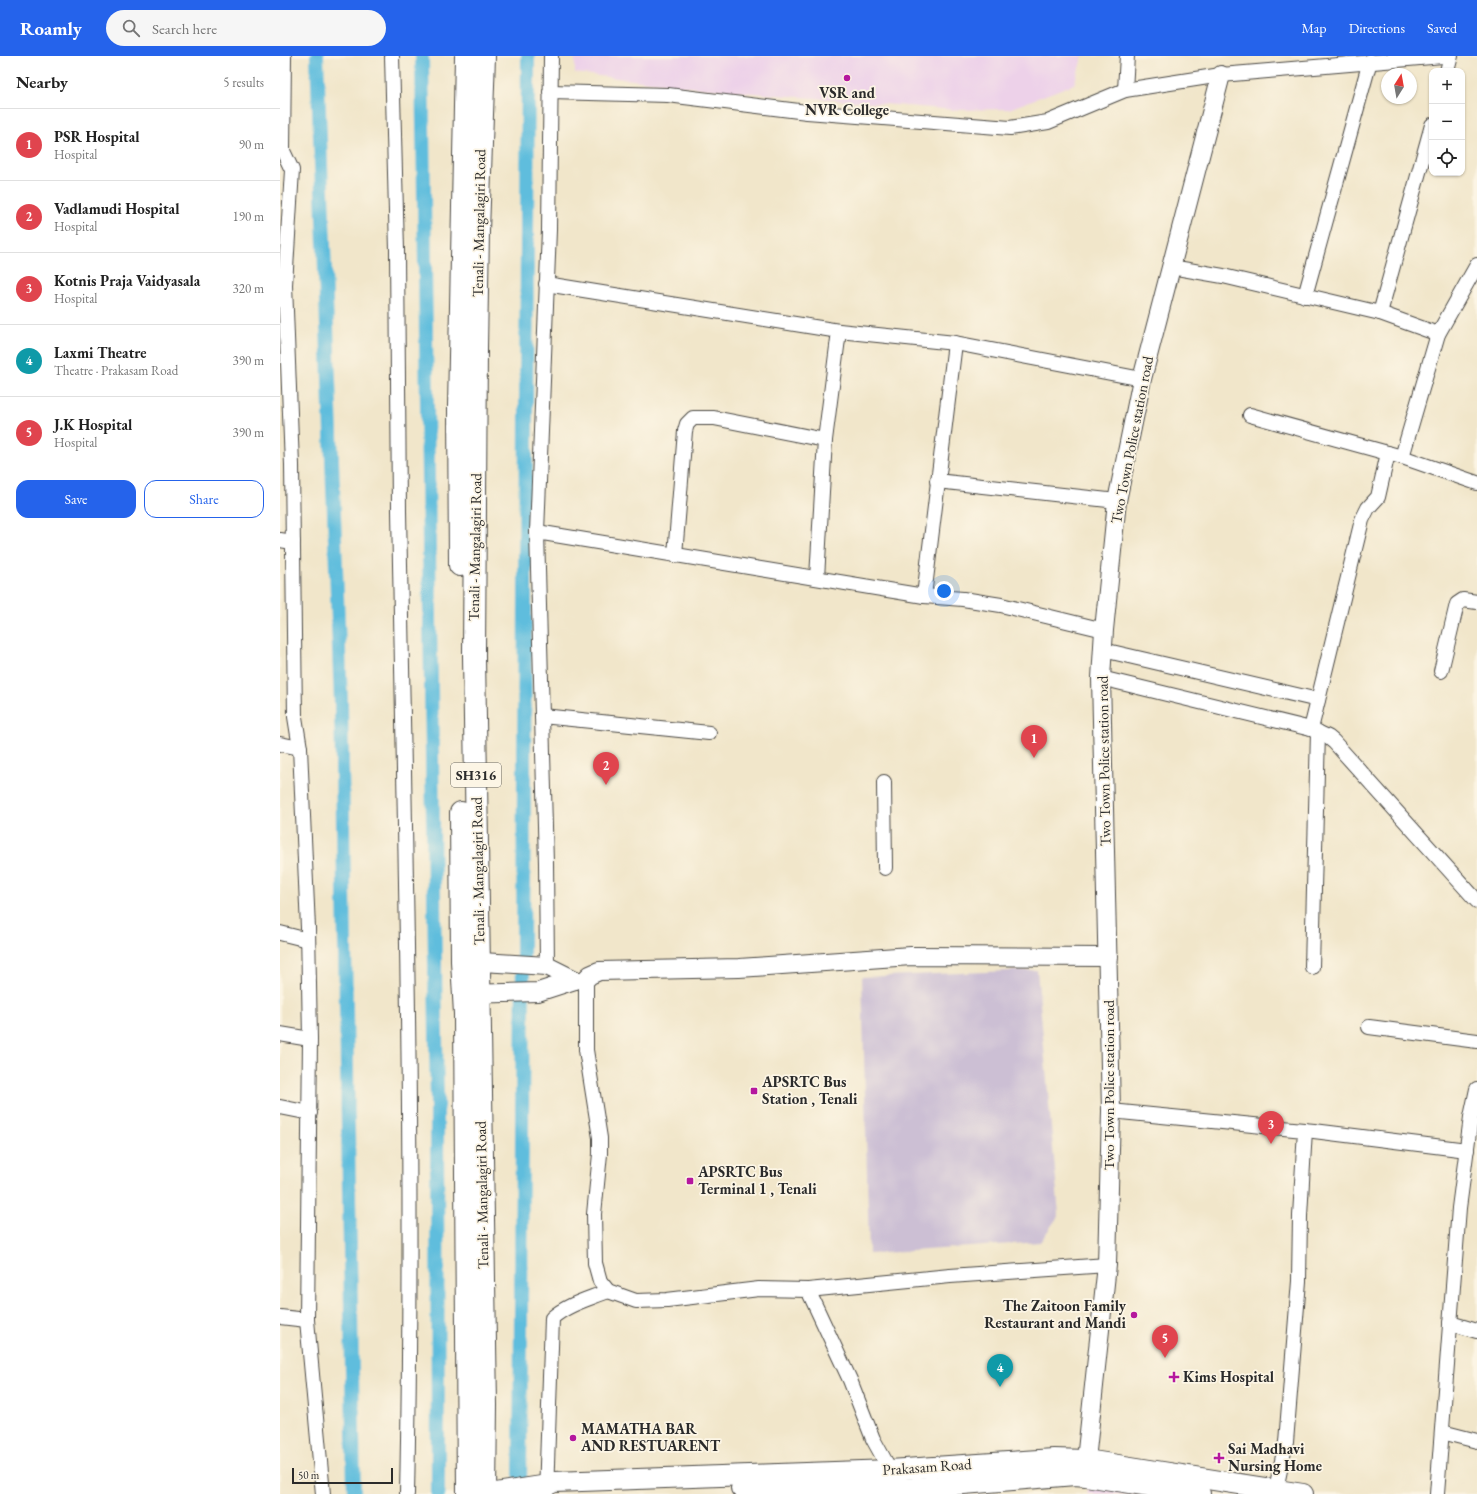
<!DOCTYPE html>
<html lang="en">
<head>
<meta charset="utf-8">
<style>
  :root { --surface:#fff; --page:#f6f6f6; --text:#222; --muted:#767676; --line:#e0e0e0; --accent:#2563eb }
  body { margin:0; font-family:"EB Garamond",serif; background:var(--page); color:var(--text) }
  .controls { position:absolute; right:12px; top:12px; display:grid; overflow:hidden; border-radius:8px; box-shadow:0 1px 3px #0004 }
  .controls button { width:36px; height:36px; display:grid; place-items:center; padding:0; border:0; border-bottom:1px solid var(--line); background:var(--surface); color:var(--text); font:20px sans-serif }
  .compass { position:absolute; left:1101px; top:12px; width:36px; height:36px; border-radius:50%; background:var(--surface); box-shadow:0 1px 3px #0004; rotate:11deg }
  .scale { position:absolute; left:12px; bottom:10px; width:101px; box-sizing:border-box; padding-left:4px; border:2px solid #2b2b2b; border-top:0; font-size:11px; line-height:14px; white-space:nowrap; color:#2b2b2b; -webkit-text-stroke:3px #fcf5e5; paint-order:stroke }
  .you { position:absolute; left:664px; top:535px; width:14px; height:14px; margin:-10px; border:3px solid #fff; border-radius:50%; background:#1a73e8; box-shadow:0 0 0 6px #1a73e833 }
  .badge { display:grid; place-items:center; width:26px; height:26px; border-radius:50%; background:var(--accent); color:#fff; font-size:13px; font-weight:700 }
  .pin { position:absolute; translate:-50% -33px; filter:drop-shadow(0 1px 2px #0008) }
  .pin::after { content:''; position:absolute; top:21px; width:14px; height:12px; background:inherit; clip-path:polygon(0 0,100% 0,50% 100%) }
  .list { margin:0; padding:0; list-style:none }
  h2 { display:flex; justify-content:space-between; align-items:center; height:52px; margin:0; padding:0 16px; font-size:17px }
  h2 small { font-size:13px; font-weight:400; color:var(--muted) }
  .list li { display:grid; grid-template-columns:26px 1fr auto; gap:12px; align-items:center; box-sizing:border-box; height:72px; padding:0 16px; border-top:1px solid var(--line) }
  .list b { display:block; font-size:15px; white-space:nowrap }
  .list p { margin:0; font-size:13px; white-space:nowrap; color:var(--muted) }
  .list em { font-size:13px; font-style:normal; color:var(--muted) }
  .actions { display:flex; gap:8px; padding:12px 16px }
  .actions a { flex:1; padding:9px 0; border:1px solid var(--accent); border-radius:12px; text-align:center; font-size:14px; color:var(--accent) }
  .actions .main { background:var(--accent); color:#fff }
  .icon { flex:none; width:22px; height:22px; fill:none; stroke:currentColor; stroke-width:2; stroke-linecap:round; stroke-linejoin:round }
  .map { position:relative; flex:none; width:1197px; height:1438px; overflow:hidden }
  header { display:flex; align-items:center; gap:24px; box-sizing:border-box; height:56px; padding:0 20px; background:var(--accent); color:#fff }
  header strong { font-size:19px }
  nav { display:flex; gap:22px; margin-inline-start:auto; font-size:14px }
  .search { width:280px; height:36px; background:var(--page); display:flex; align-items:center; gap:10px; box-sizing:border-box; padding:0 14px; border-radius:22px; color:var(--muted); font-size:15px }
  main { display:flex }
  aside { flex:1; background:var(--surface) }
  .map>svg:first-child { display:block }
</style>
</head>
<body>
<header>
<strong>Roamly</strong>
<div class="search"><svg class="icon" aria-label="search" viewBox="0 0 24 24"><circle cx="10" cy="10" r="6"/><path d="M15 15l6 6"/></svg>Search here</div>
<nav><a>Map</a><a>Directions</a><a>Saved</a></nav>
</header>
<main>
<aside>
<h2>Nearby<small>5 results</small></h2>
<ul class="list">
<li><span class="badge" style="background:#e0444e">1</span><div><b>PSR Hospital</b><p>Hospital</p></div><em>90 m</em></li>
<li><span class="badge" style="background:#e0444e">2</span><div><b>Vadlamudi Hospital</b><p>Hospital</p></div><em>190 m</em></li>
<li><span class="badge" style="background:#e0444e">3</span><div><b>Kotnis Praja Vaidyasala</b><p>Hospital</p></div><em>320 m</em></li>
<li><span class="badge" style="background:#0f9aa8">4</span><div><b>Laxmi Theatre</b><p>Theatre · Prakasam Road</p></div><em>390 m</em></li>
<li><span class="badge" style="background:#e0444e">5</span><div><b>J.K Hospital</b><p>Hospital</p></div><em>390 m</em></li>
</ul>
<div class="actions"><a class="main">Save</a><a>Share</a></div>
</aside>
<div class="map">
<svg width="1197" height="1438" viewBox="0 0 1197 1438">
  <rect width="100%" height="100%" fill="#fcf5e5"/>
  <filter id="ink" filterUnits="userSpaceOnUse"><feTurbulence type="fractalNoise" baseFrequency=".025" numOctaves="2"/><feDisplacementMap in="SourceGraphic" scale="8" xChannelSelector="R" yChannelSelector="G"/><feConvolveMatrix kernelMatrix="1 2 1 2 8 2 1 2 1" color-interpolation-filters="sRGB"/></filter>
  <filter id="wash" filterUnits="userSpaceOnUse"><feTurbulence type="fractalNoise" baseFrequency=".012" numOctaves="4" result="noise"/><feDisplacementMap in="SourceGraphic" scale="16" xChannelSelector="R" yChannelSelector="G"/><feGaussianBlur stdDeviation="0.9" result="paint"/><feColorMatrix in="noise" values="0 0 0 0 0 0 0 0 0 0 0 0 0 0 0 0 0 1.4 0 .05"/><feComposite in="paint" operator="in"/></filter>
  <g filter="url(#wash)">
    <rect width="100%" height="100%" fill="#f1e6ca"/>
    <g fill="#edd1e9">
      <path d="M295 0H803L794 28 729 53 675 54 426 33 295 17Z"/>
      <path d="M808 1429 876 1438H807Z"/>
    </g>
    <path fill="#ccbfd4" d="M757 914 779 1159 760 1186 589 1198 582 921Z"/>
    <g fill="none" stroke-linecap="round" stroke-linejoin="round">
      <g stroke="#5fbddd" stroke-width="14">
        <path d="M37 0 61 647 74 1438"/>
        <path d="M142 0 157 1049 158 1438"/>
        <path d="M240 1438 248 0"/>
      </g>
    </g>
  </g>
  <g filter="url(#ink)">
    <g fill="none" stroke-linecap="round" stroke-linejoin="round">
      <g stroke="#494743" stroke-width="16">
        <g id="minor">
          <path d="M4 0 3 95 12 114 5 229 12 409 15 661 20 692 28 872 30 983 27 1264 43 1438"/>
          <path d="M112 0C114 65 115 130 117 195 118 282 118 369 119 455 125 783 134 1110 127 1438"/>
          <path d="M1167 15 1171 0"/>
          <path d="M845 34 847 0"/>
          <path d="M270 36 388 39 527 56 730 72 768 66 845 34 941 19 1163 0"/>
          <path d="M891 211 943 220 1100 257 1158 278"/>
          <path d="M266 228 559 275 675 287 862 323"/>
          <path d="M1025 240 1090 5"/>
          <path d="M1100 257 1152 69"/>
          <path d="M970 359 1122 401 1197 427"/>
          <path d="M1122 401 1158 278 1197 209"/>
          <path d="M657 425 837 445"/>
          <path d="M257 476 644 540 683 543 721 549 824 574"/>
          <path d="M0 484 13 486"/>
          <path d="M395 499 405 375 407 368 413 362H434L545 384"/>
          <path d="M537 522 545 384 559 275"/>
          <path d="M644 540 675 287"/>
          <path d="M823 594 1038 644"/>
          <path d="M1161 615 1177 548 1183 544 1197 546"/>
          <path d="M821 622 1031 673 1048 681 1054 686 1197 845"/>
          <path d="M262 660 429 677"/>
          <path d="M1031 673 1082 464 1088 452 1098 441 1108 397"/>
          <path d="M0 688 20 692"/>
          <path d="M604 726 605 812"/>
          <path d="M0 877 28 884"/>
          <path d="M267 910 266 807 257 476 269 174 271 0"/>
          <path d="M1032 911 1038 676"/>
          <path d="M296 924 304 925 306 927V994L320 1082V1098L314 1158 315 1207 320 1225 328 1235 356 1245 387 1244 479 1233 528 1234 570 1324 593 1383 614 1421"/>
          <path d="M1089 971 1197 985"/>
          <path d="M0 978 30 983"/>
          <path d="M0 1051 30 1057"/>
          <path d="M831 1055 1034 1075 1187 1094"/>
          <path d="M528 1234 670 1220 827 1209"/>
          <path d="M0 1261 27 1264"/>
          <path d="M1170 1267 1197 1275"/>
          <path d="M1162 1376 1197 1385"/>
          <path d="M996 1433 1006 1386 1019 1225 1020 1160 1025 1074"/>
          <path d="M266 1438 272 1262C288 1248 309 1243 328 1235"/>
          <path d="M1157 1438 1179 1152 1191 1061 1197 1033"/>
        </g>
      </g>
      <g stroke="#494743" stroke-width="20">
        <g id="tertiary">
          <path d="M185 905 267 910 295 924"/>
          <path d="M304 925 310 919 319 915 459 912 631 900 828 901"/>
          <path d="M186 938 258 936 295 924"/>
          <path d="M806 1404 827 1209 831 1055 821 622 824 574 837 445 862 323 941 19"/>
        </g>
      </g>
      <g stroke="#494743" stroke-width="22">
        <g id="secondary">
          <path d="M461 1432 622 1433 795 1419 806 1420 920 1438"/>
          <path d="M209 1438 268 1429 274 1426 610 1414 728 1406 774 1403 806 1404 1023 1438"/>
        </g>
      </g>
      <g stroke="#494743" stroke-width="24">
        <g id="primary">
          <path d="M204 0 198 175 196 292 194 600 206 1349 205 1438"/>
          <path d="M180 509 179 351 186 0"/>
          <path d="M181 757 182 905 185 958 188 1438"/>
        </g>
      </g>
      <use href="#minor" stroke="#fff" stroke-width="14"/>
      <use href="#tertiary" stroke="#fff" stroke-width="18"/>
      <use href="#secondary" stroke="#fff" stroke-width="20"/>
      <use href="#primary" stroke="#fff" stroke-width="22"/>
    </g>
  </g>
  <g fill="#b5179e" stroke="#fcf5e5" stroke-width="1.5">
    <circle cx="567" cy="22" r="4"/>
    <rect x="470" y="1031" width="8" height="8" rx="2"/>
    <rect x="406" y="1121" width="8" height="8" rx="2"/>
    <circle cx="854" cy="1259" r="4"/>
    <path d="M892 1315h4v4h4v4h-4v4h-4v-4h-4v-4h4z"/>
    <circle cx="293" cy="1382" r="4"/>
    <path d="M937 1396h4v4h4v4h-4v4h-4v-4h-4v-4h4z"/>
  </g>
  <g text-anchor="middle" stroke-width="3.5" stroke-linejoin="round" paint-order="stroke">
    <rect fill="#fcf5e5" stroke="#6a6863" stroke-width="1" x="171" y="707" width="50" height="24" rx="3"/>
    <g font-size="14" font-weight="bold" fill="#2b2b2b">
      <text x="196" y="724">SH316</text>
    </g>
    <g font-size="15" font-weight="bold" fill="#2b2b2b" stroke="#fcf5e5" text-anchor="start">
      <text x="567" y="42" text-anchor="middle">VSR and<tspan x="567" dy="17">NVR College</tspan></text>
      <text x="482" y="1031">APSRTC Bus<tspan x="482" dy="17">Station , Tenali</tspan></text>
      <text x="418" y="1121">APSRTC Bus<tspan x="418" dy="17">Terminal 1 , Tenali</tspan></text>
      <text x="846" y="1255" text-anchor="end">The Zaitoon Family<tspan x="846" dy="17">Restaurant and Mandi</tspan></text>
      <text x="903" y="1326">Kims Hospital</text>
      <text x="301" y="1378">MAMATHA BAR<tspan x="301" dy="17">AND RESTUARENT</tspan></text>
      <text x="948" y="1398">Sai Madhavi<tspan x="948" dy="17">Nursing Home</tspan></text>
    </g>
    <g font-size="15" fill="#2b2b2b" stroke="#fcf5e5">
      <text transform="translate(199 167) rotate(-89)" y="5">Tenali - Mangalagiri Road</text>
      <text transform="translate(852 384) rotate(-79)" y="5">Two Town Police station road</text>
      <text transform="translate(195 491) rotate(-89)" y="5">Tenali - Mangalagiri Road</text>
      <text transform="translate(824 705) rotate(-91)" y="5">Two Town Police station road</text>
      <text transform="translate(198 815) rotate(-91)" y="5">Tenali - Mangalagiri Road</text>
      <text transform="translate(829 1029) rotate(-90)" y="5">Two Town Police station road</text>
      <text transform="translate(202 1139) rotate(-91)" y="5">Tenali - Mangalagiri Road</text>
      <text transform="translate(647 1411) rotate(-4)" y="5">Prakasam Road</text>
    </g>
  </g>
</svg>
<div class="controls">
<button>+</button>
<button>−</button>
<button><svg class="icon" aria-label="locate" viewBox="0 0 24 24"><circle cx="12" cy="12" r="6"/><path d="M12 2v4M12 18v4M2 12h4M18 12h4"/></svg></button>
</div>
<svg class="compass" viewBox="-18 -18 36 36"><path d="M0-13l5 13h-10z" fill="#e53935"/><path d="M0 13l5-13h-10z" fill="#767676"/></svg>
<div class="scale">50 m</div>
<div class="you"></div>
<div class="pin badge" style="left:754px;top:702px;background:#e0444e">1</div>
<div class="pin badge" style="left:326px;top:729px;background:#e0444e">2</div>
<div class="pin badge" style="left:991px;top:1088px;background:#e0444e">3</div>
<div class="pin badge" style="left:720px;top:1331px;background:#0f9aa8">4</div>
<div class="pin badge" style="left:885px;top:1302px;background:#e0444e">5</div>
</div>
</main>
</body>
</html>
